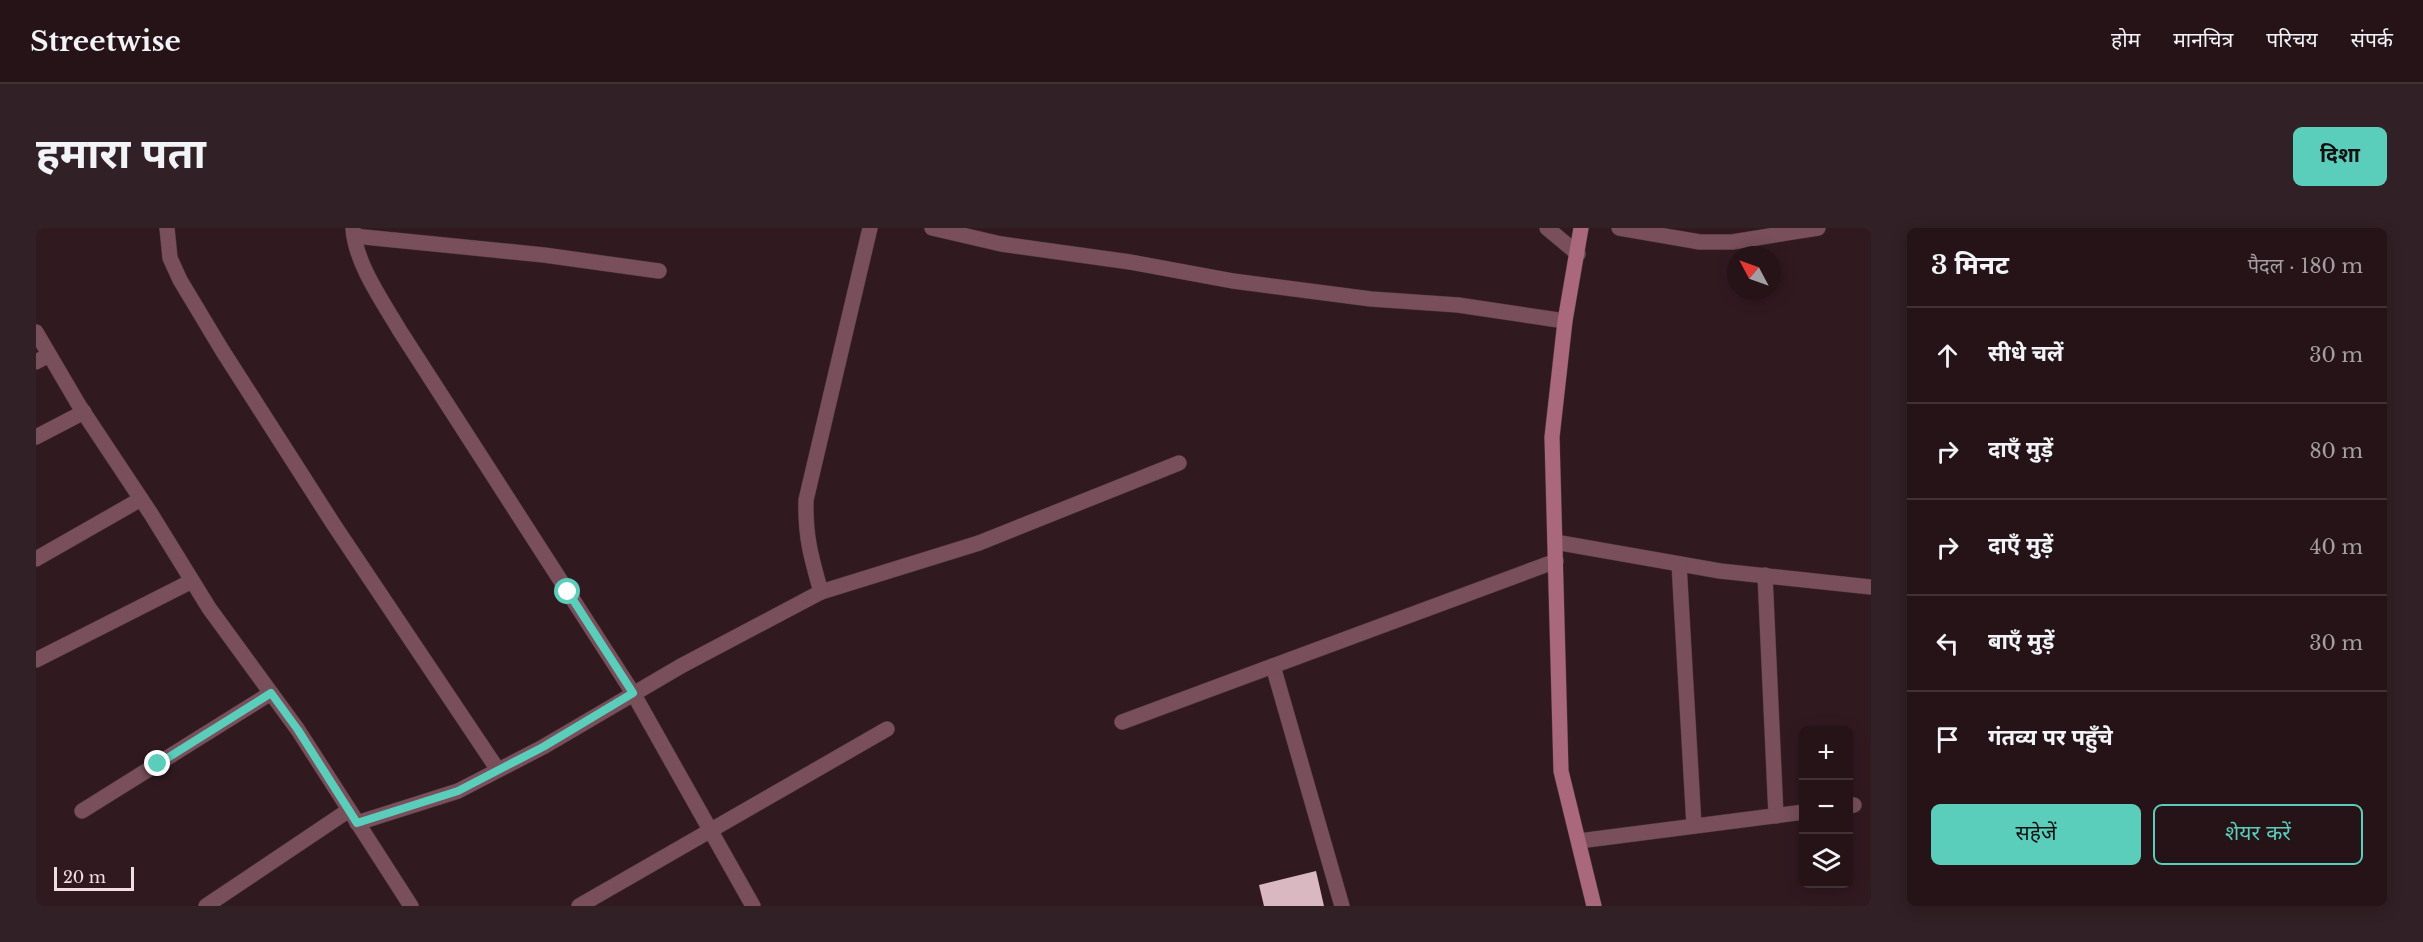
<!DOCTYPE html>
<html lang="hi">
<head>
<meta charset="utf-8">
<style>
  :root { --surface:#251318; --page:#312025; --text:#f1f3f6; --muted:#a39ea2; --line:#423237; --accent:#5bcebb }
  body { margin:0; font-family:"Libre Baskerville","Noto Sans Devanagari",serif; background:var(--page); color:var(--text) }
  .controls { position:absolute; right:18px; bottom:18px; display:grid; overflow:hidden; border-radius:9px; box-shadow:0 3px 15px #0003 }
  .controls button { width:54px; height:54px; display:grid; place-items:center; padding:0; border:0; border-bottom:2px solid var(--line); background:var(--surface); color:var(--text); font:30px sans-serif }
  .compass { position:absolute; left:1691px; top:18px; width:54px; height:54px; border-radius:50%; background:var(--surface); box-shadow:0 3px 15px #0003; rotate:311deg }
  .scale { position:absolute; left:18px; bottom:15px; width:80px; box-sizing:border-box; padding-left:6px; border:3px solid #f0dee3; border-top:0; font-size:16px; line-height:21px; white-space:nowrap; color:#f0dee3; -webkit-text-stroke:4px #311920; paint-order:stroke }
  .stop { position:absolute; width:18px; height:18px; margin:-14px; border:4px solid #5bcebb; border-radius:50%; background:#fff }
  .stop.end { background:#5bcebb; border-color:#fff; box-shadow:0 2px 6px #0008 }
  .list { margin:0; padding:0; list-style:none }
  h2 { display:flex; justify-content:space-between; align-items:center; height:78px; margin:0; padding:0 24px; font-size:26px }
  h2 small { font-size:20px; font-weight:400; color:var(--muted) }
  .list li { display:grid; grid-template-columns:39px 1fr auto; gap:18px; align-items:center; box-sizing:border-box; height:96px; padding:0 24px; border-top:2px solid var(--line) }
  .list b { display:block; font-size:22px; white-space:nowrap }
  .list em { font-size:20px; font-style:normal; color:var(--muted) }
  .actions { display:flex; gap:12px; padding:18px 24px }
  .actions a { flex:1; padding:14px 0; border:2px solid var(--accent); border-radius:9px; text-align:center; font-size:21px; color:var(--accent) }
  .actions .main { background:var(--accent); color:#111 }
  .icon { flex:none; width:33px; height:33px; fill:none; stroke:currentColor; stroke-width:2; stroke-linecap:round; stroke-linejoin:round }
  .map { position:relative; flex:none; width:1835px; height:678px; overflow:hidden; border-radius:9px }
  header { display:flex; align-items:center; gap:36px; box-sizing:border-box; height:84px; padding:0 30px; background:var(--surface); border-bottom:2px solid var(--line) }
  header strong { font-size:28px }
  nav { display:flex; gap:33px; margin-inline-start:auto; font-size:21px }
  .intro { display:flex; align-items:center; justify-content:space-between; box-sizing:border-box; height:144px; padding:0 36px }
  h1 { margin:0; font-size:42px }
  .button { padding:15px 27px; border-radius:9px; background:var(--accent); color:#111; font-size:21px; font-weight:700 }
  main { display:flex; gap:36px; padding:0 36px }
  aside { flex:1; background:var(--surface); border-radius:9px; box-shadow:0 3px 15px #0003 }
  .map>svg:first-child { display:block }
</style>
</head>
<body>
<header>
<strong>Streetwise</strong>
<nav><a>होम</a><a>मानचित्र</a><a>परिचय</a><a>संपर्क</a></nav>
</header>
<div class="intro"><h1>हमारा पता</h1><a class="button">दिशा</a></div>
<main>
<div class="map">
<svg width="1835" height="678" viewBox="0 0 1835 678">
  <rect width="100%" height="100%" fill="#311920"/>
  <path fill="#dab8c1" d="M1280 643 1288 678H1228L1223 657Z"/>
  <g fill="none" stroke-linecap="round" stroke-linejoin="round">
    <g stroke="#4c353b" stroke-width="16">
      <g id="street">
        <path d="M131 0 134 30 144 52 186 122 298 297 462 542"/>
        <path d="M317 0C319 35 347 74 364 103L597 465 717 678"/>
        <path d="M896 0 965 16 1094 34 1197 53 1335 71 1422 77 1529 93"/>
        <path d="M1511 0 1542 26"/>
        <path d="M1583 0 1664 14H1696L1782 0"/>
        <path d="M318 8 508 27 623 43"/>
        <path d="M0 104 44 179 115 286 173 380 262 502 375 678"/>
        <path d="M0 134 13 127"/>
        <path d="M0 209 48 184"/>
        <path d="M1519 314 1684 343 1835 359"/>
        <path d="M0 331 105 271"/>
        <path d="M1643 336 1658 598"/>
        <path d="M1729 347 1740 588"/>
        <path d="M785 364 943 315 1143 235"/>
        <path d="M0 432 156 353"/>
        <path d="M1237 438 1306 678"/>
        <path d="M1086 494 1520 333"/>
        <path d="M1812 578 1818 577"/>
        <path d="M46 583 235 465"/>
        <path d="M321 595 422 563 507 519 645 438 785 364C775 329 769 308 770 272L834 0"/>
        <path d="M1543 613 1768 584"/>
        <path d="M170 678 313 582"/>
        <path d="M543 678 851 501"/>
      </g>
    </g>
    <g stroke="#4c353b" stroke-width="16">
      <path id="secondary" d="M1545 0 1529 93 1516 209 1525 543 1558 678"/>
    </g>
    <use href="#street" stroke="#784f5b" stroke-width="15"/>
    <use href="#secondary" stroke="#a9687b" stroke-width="15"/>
  </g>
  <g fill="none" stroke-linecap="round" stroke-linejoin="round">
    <path stroke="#5bcebb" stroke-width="8" d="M122 536 235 465 262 502 321 595 422 563 507 519 597 465 532 364"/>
  </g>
</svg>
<div class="controls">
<button>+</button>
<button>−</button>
<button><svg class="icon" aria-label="layers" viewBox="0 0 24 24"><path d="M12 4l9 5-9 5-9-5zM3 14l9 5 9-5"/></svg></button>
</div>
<svg class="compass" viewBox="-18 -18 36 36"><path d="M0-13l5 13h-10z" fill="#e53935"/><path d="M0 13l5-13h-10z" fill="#a39ea2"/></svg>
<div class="scale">20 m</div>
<div class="stop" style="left:532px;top:364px"></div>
<div class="stop end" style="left:122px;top:536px"></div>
</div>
<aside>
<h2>3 मिनट<small>पैदल · 180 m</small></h2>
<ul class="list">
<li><svg class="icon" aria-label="ahead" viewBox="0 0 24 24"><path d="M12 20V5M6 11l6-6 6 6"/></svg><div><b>सीधे चलें</b></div><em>30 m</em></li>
<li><svg class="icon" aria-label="right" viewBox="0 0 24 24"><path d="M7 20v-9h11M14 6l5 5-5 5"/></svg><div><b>दाएँ मुड़ें</b></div><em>80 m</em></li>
<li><svg class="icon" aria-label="right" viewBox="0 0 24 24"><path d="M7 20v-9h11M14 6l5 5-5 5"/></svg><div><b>दाएँ मुड़ें</b></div><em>40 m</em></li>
<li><svg class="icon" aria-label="left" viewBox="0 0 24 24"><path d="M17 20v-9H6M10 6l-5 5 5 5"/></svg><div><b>बाएँ मुड़ें</b></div><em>30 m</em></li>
<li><svg class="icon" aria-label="arrive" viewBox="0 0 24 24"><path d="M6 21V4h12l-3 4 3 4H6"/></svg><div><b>गंतव्य पर पहुँचे</b></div></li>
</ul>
<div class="actions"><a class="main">सहेजें</a><a>शेयर करें</a></div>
</aside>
</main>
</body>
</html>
